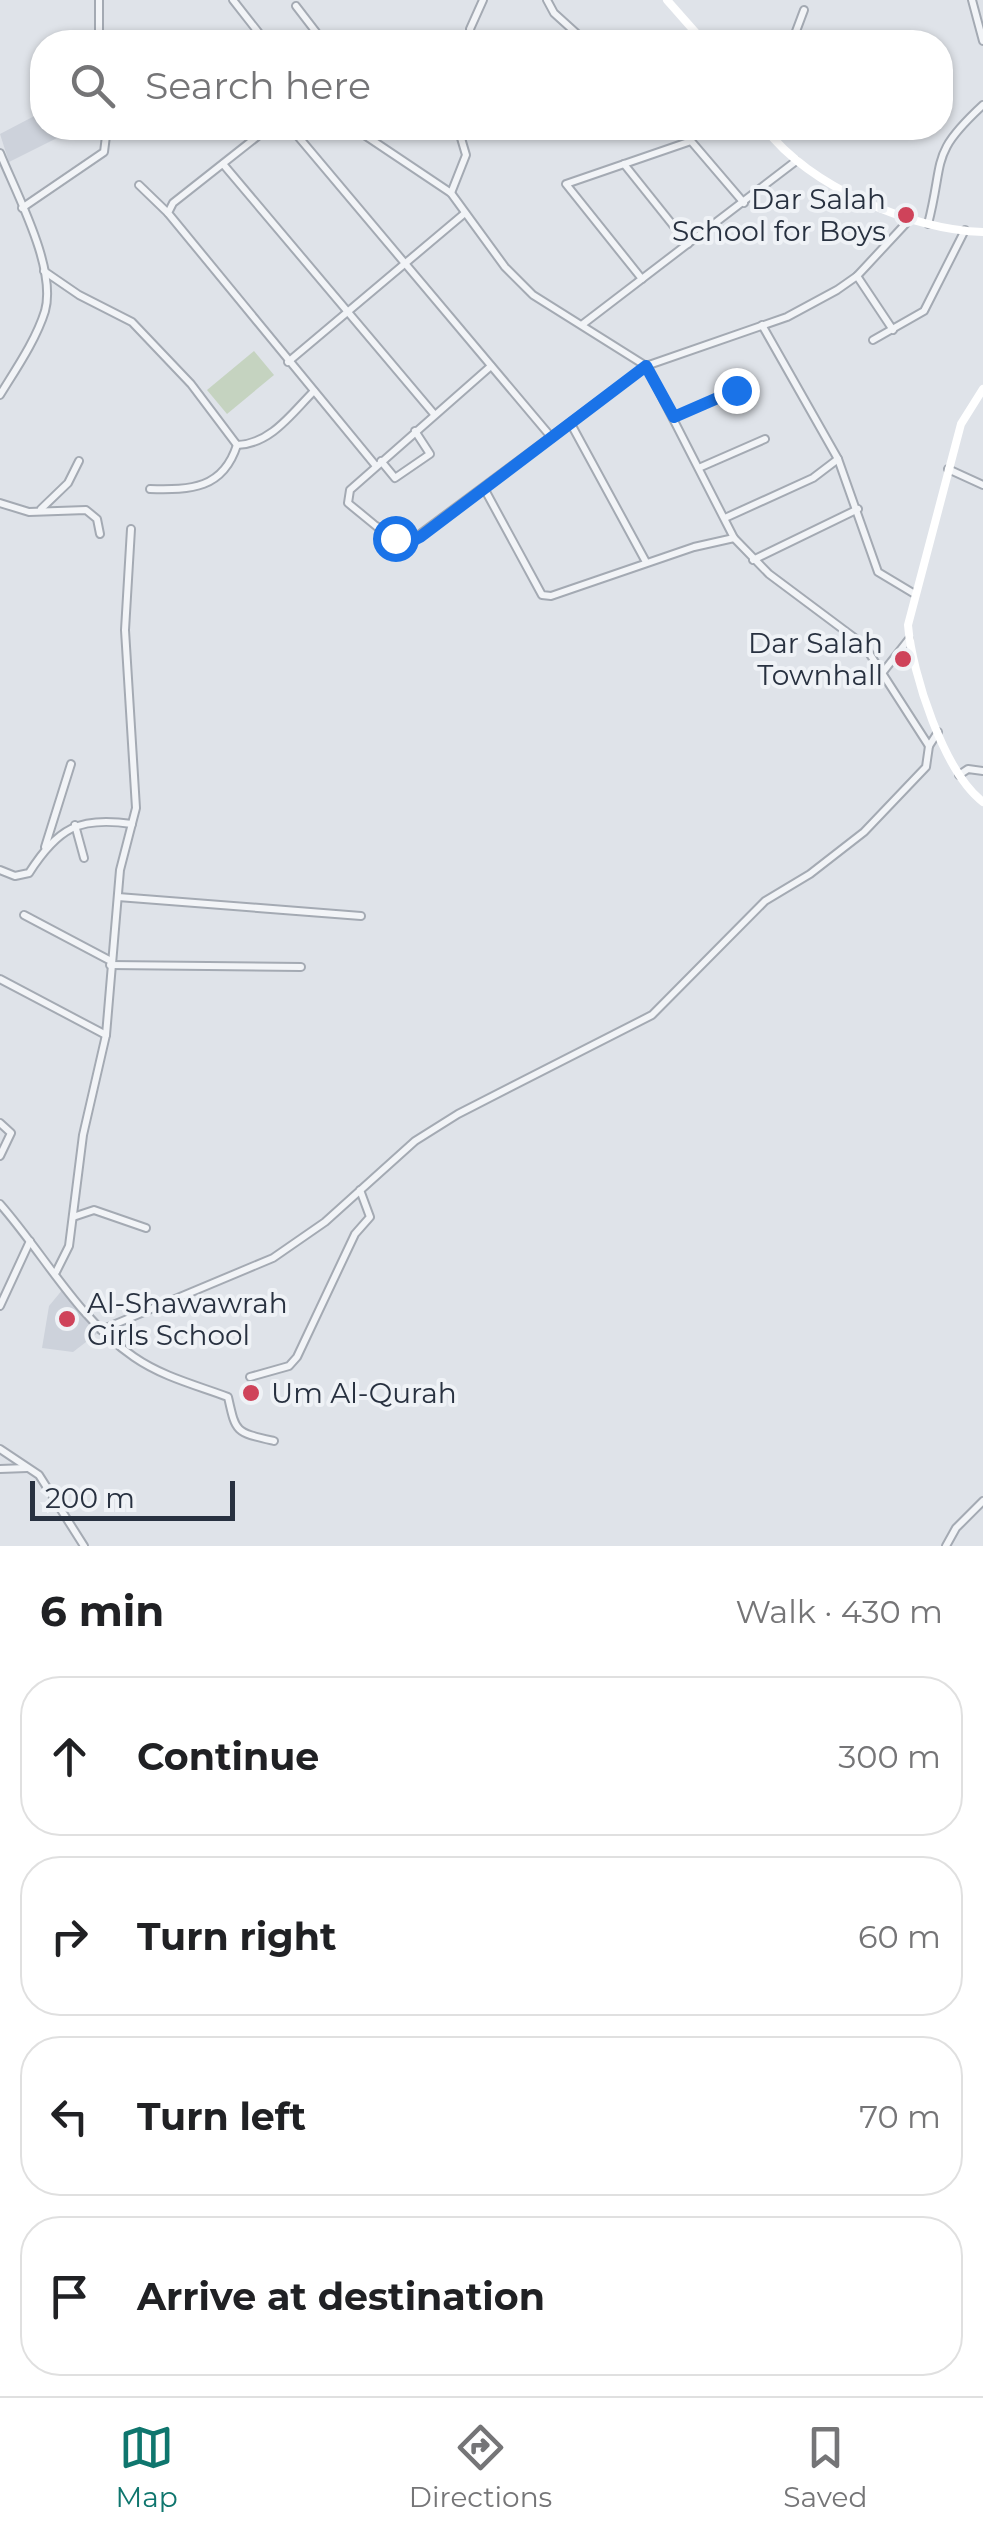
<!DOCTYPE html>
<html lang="en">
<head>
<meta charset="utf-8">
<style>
  :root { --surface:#fff; --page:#f6f6f6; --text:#202124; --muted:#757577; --line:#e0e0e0; --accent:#0f766e }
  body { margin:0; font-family:Montserrat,sans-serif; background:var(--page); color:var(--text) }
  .scale { position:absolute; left:30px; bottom:25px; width:205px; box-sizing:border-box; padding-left:10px; border:5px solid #283140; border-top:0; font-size:28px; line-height:35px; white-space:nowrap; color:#283140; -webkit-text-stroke:8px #eff2f6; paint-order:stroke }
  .stop { position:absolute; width:30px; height:30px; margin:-22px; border:8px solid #1a73e8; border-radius:50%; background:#fff }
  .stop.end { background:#1a73e8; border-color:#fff; box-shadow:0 2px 10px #0008 }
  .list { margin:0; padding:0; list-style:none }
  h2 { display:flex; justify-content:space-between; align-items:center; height:130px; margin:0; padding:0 40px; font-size:42px }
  h2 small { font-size:32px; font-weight:400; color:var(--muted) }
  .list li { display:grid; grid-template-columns:65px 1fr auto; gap:30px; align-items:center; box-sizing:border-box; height:160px; margin:0 20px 20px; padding:0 20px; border:2px solid var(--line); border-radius:40px }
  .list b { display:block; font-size:38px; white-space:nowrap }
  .list em { font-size:32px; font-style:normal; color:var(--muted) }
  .icon { flex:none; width:55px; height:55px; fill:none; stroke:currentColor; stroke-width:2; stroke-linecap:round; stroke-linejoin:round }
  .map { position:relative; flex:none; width:983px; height:1546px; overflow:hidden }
  .search { position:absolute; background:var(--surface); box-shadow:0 2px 8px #0004; left:30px; right:30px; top:30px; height:110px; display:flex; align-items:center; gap:25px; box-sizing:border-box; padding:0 35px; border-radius:40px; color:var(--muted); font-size:38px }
  .sheet { height:850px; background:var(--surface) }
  nav { display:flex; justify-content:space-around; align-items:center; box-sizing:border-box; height:140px; border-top:2px solid var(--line); background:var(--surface); font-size:28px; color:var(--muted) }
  nav a { display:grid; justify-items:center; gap:5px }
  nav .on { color:var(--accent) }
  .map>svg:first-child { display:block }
</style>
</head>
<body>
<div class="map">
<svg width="983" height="1546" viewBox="0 0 983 1546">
  <rect width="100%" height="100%" fill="#dfe3e9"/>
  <g fill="#cdd2db">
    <path d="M42 112V128H77L9 162 0 134Z"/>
    <path d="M63 1289 99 1332 73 1352 42 1348 49 1306Z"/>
  </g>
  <path fill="#c5d3c0" d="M254 351 274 375 227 414 207 390Z"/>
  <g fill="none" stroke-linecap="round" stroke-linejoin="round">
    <g stroke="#a4aab3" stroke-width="10">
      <g id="street">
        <path d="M233 0 266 42"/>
        <path d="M547 0 554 13 586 42"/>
        <path d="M972 0 983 41"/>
        <path d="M296 6 316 32 310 42"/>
        <path d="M471 39 491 42"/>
        <path d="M99 42V0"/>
        <path d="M472 42 470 29 483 0"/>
        <path d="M792 42 804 10"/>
        <path d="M247 128 256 137"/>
        <path d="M268 128 173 203 168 213 376 466"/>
        <path d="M291 128 552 438"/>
        <path d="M354 128 451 193 505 267 533 295 646 366 734 538 769 574 864 645 929 746"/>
        <path d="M0 153C16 193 57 268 45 311 36 340 16 369 0 395"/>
        <path d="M223 164 434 414"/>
        <path d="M624 164 688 244"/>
        <path d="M139 185 168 213"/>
        <path d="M451 193 466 155 458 128"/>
        <path d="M22 208 104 152 107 128"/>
        <path d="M928 224C945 158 929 155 983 105"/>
        <path d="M44 271 79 295 132 322 191 384 237 445C271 444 292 413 314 391"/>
        <path d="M857 276 893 330"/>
        <path d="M642 279 566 184 691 141 744 203"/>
        <path d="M583 324 796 161"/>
        <path d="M762 325 838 459 878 572 913 593"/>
        <path d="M873 340 924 311 965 230"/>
        <path d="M288 362 465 213"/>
        <path d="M491 366 350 490 348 503 376 526 408 543 646 366 787 317 837 290 857 276 911 218"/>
        <path d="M675 417 736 389"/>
        <path d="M571 424 646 562"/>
        <path d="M381 461 395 478 430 454 415 431"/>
        <path d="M701 467 765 439"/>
        <path d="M948 469 983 485"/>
        <path d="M150 489C191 490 223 489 237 445"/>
        <path d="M485 490 542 595 551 596 694 547 734 538"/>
        <path d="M0 503 29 512 86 510 97 519 100 534"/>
        <path d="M41 509 68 483 79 461"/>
        <path d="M725 518 813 478 838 459"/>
        <path d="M753 560 858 509"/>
        <path d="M883 672 909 639"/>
        <path d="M959 775 968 769 983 771"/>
        <path d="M75 825 84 858"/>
        <path d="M45 847 71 764"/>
        <path d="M0 870 15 876 29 873C58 828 79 816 132 824"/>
        <path d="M118 897 361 916"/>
        <path d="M24 915 109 960"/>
        <path d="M110 965 301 967"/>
        <path d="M0 979 106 1035"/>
        <path d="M0 1123 11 1133 0 1156"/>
        <path d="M0 1204C44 1254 78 1319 134 1357 163 1377 196 1385 228 1397 236 1433 235 1432 274 1441"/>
        <path d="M73 1217 94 1210 146 1228"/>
        <path d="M56 1272 69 1246 83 1135 106 1035 120 870 136 808 125 630 131 529"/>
        <path d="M0 1306 30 1241"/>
        <path d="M101 1330 273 1258 325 1222 415 1141 458 1114 652 1015 765 901 810 874 864 832 926 767 929 746 938 732"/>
        <path d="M250 1377 289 1366 297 1357 355 1234 370 1217 360 1190"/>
        <path d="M0 1449 39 1475 84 1546"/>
        <path d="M0 1469 27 1468"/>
        <path d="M946 1546 956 1528 983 1501"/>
      </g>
    </g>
    <use href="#street" stroke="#f2f4f7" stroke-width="6"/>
    <g stroke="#fff" stroke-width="8">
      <path d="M667 0 704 42"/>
      <path d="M765 128C808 186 911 230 983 232"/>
      <path d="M983 389 961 424 908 625C912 674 944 772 983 802"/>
    </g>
  </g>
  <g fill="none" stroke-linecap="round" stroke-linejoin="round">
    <path stroke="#1a73e8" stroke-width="12" d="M395 538 408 543 420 537 646 366 674 417 736 390"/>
  </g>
  <g fill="#cf435a" stroke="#eff2f6" stroke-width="4">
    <circle cx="906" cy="215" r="10"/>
    <circle cx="903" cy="659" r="10"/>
    <circle cx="67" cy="1319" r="10"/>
    <circle cx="251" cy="1393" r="10"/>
  </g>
  <g text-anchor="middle" stroke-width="8" stroke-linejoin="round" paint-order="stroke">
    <g font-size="28" fill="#283140" stroke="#eff2f6" text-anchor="end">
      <text x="886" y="209">Dar Salah<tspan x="886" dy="32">School for Boys</tspan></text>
      <text x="883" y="653">Dar Salah<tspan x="883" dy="32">Townhall</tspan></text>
      <text x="87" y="1313" text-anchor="start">Al-Shawawrah<tspan x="87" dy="32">Girls School</tspan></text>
      <text x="271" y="1403" text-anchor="start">Um Al-Qurah</text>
    </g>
  </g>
</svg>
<div class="scale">200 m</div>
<div class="stop" style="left:395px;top:538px"></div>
<div class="stop end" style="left:736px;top:390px"></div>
<div class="search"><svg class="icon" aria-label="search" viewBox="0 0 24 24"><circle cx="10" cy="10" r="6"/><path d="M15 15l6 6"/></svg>Search here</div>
</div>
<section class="sheet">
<h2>6 min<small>Walk · 430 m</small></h2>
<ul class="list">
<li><svg class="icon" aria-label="ahead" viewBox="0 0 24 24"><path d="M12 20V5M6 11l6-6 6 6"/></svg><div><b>Continue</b></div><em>300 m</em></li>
<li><svg class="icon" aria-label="right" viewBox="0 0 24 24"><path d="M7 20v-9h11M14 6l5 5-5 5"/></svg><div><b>Turn right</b></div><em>60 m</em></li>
<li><svg class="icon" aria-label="left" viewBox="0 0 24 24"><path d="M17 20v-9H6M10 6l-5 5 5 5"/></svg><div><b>Turn left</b></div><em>70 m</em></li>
<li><svg class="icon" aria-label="arrive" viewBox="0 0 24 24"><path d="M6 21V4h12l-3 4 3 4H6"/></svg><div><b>Arrive at destination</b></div></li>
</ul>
</section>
<nav>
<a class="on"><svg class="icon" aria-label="map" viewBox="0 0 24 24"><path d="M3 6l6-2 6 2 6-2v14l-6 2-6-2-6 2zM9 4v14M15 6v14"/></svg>Map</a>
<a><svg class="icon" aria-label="directions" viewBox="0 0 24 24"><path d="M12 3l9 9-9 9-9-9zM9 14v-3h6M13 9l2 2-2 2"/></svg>Directions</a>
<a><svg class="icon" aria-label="saved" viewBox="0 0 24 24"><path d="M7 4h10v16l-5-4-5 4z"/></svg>Saved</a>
</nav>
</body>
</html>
